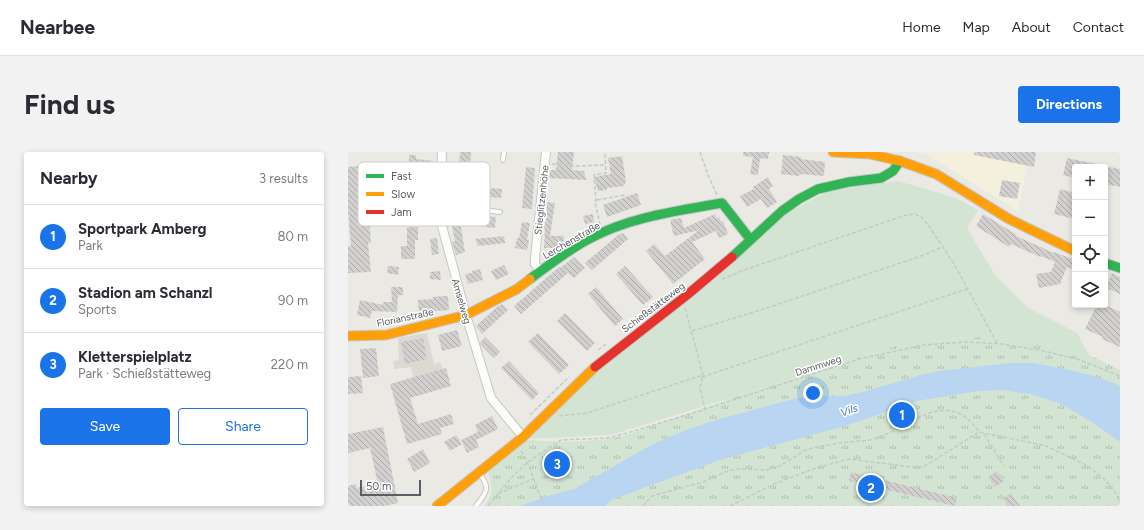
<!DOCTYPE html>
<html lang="en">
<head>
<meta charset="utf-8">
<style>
  :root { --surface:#fff; --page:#f2f2f3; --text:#2b2b33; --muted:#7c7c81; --line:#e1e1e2; --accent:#1a73e8 }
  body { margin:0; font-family:Figtree,sans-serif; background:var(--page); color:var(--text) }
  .controls { position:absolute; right:12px; top:12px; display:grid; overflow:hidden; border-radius:4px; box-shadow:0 2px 6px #0003 }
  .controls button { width:36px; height:36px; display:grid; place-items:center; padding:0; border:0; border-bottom:1px solid var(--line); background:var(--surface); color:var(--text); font:20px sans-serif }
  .scale { position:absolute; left:12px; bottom:10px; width:61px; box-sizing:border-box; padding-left:4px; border:2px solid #5a5d62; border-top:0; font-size:11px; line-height:14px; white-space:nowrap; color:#5a5d62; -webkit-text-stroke:3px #fff; paint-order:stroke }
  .you { position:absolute; left:465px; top:241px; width:14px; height:14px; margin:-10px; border:3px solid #fff; border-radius:50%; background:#1a73e8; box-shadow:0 0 0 6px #1a73e833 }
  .badge { display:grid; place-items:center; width:26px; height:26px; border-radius:50%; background:var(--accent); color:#fff; font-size:13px; font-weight:700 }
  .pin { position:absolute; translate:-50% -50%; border:2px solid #fff; box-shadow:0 1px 4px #0006 }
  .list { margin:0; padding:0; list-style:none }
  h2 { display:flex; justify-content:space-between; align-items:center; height:52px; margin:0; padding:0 16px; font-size:17px }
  h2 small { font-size:13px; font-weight:400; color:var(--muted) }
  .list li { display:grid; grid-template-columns:26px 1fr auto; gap:12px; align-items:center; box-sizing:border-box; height:64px; padding:0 16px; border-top:1px solid var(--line) }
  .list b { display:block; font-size:15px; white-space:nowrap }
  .list p { margin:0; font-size:13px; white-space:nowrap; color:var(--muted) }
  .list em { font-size:13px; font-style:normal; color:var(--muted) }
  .actions { display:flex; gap:8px; padding:12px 16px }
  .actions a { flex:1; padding:9px 0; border:1px solid var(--accent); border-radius:4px; text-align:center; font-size:14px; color:var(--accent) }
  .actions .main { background:var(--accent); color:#fff }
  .icon { flex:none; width:22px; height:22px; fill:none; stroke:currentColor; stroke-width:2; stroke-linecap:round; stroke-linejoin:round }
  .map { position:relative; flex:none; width:772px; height:354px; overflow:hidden; border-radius:4px }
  header { display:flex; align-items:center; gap:24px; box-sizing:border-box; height:56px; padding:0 20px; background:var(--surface); border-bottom:1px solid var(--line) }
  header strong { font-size:19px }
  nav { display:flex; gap:22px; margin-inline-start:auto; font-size:14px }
  .intro { display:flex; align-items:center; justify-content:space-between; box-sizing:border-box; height:96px; padding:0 24px }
  h1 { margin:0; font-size:28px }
  .button { padding:10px 18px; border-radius:4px; background:var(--accent); color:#fff; font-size:14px; font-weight:700 }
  main { display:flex; gap:24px; padding:0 24px }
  aside { flex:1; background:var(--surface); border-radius:4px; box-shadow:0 2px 6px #0003 }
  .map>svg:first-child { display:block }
</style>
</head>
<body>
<header>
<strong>Nearbee</strong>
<nav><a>Home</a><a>Map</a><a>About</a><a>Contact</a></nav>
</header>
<div class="intro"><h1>Find us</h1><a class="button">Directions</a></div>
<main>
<aside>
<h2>Nearby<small>3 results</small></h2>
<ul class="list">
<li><span class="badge">1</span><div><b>Sportpark Amberg</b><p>Park</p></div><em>80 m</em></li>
<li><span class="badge">2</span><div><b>Stadion am Schanzl</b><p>Sports</p></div><em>90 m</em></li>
<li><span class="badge">3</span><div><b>Kletterspielplatz</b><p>Park · Schießstätteweg</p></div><em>220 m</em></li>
</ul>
<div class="actions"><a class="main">Save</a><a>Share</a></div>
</aside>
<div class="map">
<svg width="772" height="354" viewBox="0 0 772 354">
  <defs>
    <pattern id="park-tufts" width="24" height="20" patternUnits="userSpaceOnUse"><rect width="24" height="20" fill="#d3e5d2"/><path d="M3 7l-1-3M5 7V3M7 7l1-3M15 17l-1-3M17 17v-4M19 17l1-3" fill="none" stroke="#aebdae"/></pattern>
    <pattern id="building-back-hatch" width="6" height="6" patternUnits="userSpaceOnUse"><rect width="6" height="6" fill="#d1d0ce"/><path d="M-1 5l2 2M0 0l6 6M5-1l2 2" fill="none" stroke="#adacab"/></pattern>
  </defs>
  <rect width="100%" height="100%" fill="#eae9e4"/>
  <path fill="#f3f0de" d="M568 0H682L670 59 578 2Z"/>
  <path fill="#dad9d2" d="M79 181 86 212 92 210 95 217 65 226 63 215 46 217 45 209 51 208 50 186Z"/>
  <path fill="#d3e5d2" d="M550 29 608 46 630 58 619 76 647 123 680 156 729 181 742 205 686 191 632 185 557 191 396 242 263 283 179 287 265 204 436 63 480 39Z"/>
  <path fill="url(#park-tufts)" d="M632 185 686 191 743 204 772 218V354H137C146 340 144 333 139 318L178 288C211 290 243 291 275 284L396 242 557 191Z"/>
  <path fill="#bad5f2" d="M661 211H686L721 218 743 223 766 231 772 235V290L747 272 713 252 686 243 654 238 631 239 568 249 544 258 497 274 372 308 263 348 257 354H172L200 344 229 336 240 329 303 293 338 278 368 268 449 246 479 244H496L519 239 572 223 592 219Z"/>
  <g fill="url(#building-back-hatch)">
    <path d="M112 0H123L121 37H110Z"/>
    <path d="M210 0H226L224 18 236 19 238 28 201 26 202 18H208Z"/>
    <path d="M395 0H421L420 7 412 6 410 23 402 22 405 5 395 4Z"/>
    <path d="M626 0H688L686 15 626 3Z"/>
    <path d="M61 3H68V7L86 9 83 18 73 17 74 13 61 14Z"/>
    <path d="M435 3 453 5V7L477 10 476 24 452 22 451 24 433 22Z"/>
    <path d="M274 4 278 29 276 34 259 36V38L250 39 246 25 263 22 260 6Z"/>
    <path d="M719 6 748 12V15H727V26L715 23Z"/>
    <path d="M22 13 25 42 19 43 23 91H20L23 120 0 121V94H3L0 59V15Z"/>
    <path d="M757 14 772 17V35L757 32Z"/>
    <path d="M178 15 187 16 184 57 174 56Z"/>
    <path d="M420 25 425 34 421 37 429 50 419 56 413 47 399 55 392 44 406 37 405 35Z"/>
    <path d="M654 28 672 31 669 47 651 44Z"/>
    <path d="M124 35 154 37 153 46 124 44Z"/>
    <path d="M712 37 727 41V67L706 62Z"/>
    <path d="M289 41 293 53 259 65 255 53Z"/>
    <path d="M199 50 207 51 202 84H216L215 95 214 96H196L197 77 196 76 199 64Z"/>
    <path d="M245 62 246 70 237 72 235 64Z"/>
    <path d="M367 62 368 66 371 65 373 70 375 69 380 82 371 86 368 79 344 90 357 107 325 132 298 99 306 92 317 104 351 78 326 84 322 68 333 66 336 76Z"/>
    <path d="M635 62 669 83 668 84 706 101V100L727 108V118L719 115 712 132 691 136 688 122 703 120 707 110 693 104 692 105 663 92 661 95 628 74Z"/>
    <path d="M111 63 117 100 108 103 104 90 107 89 102 65Z"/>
    <path d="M128 63 148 65 147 76 127 74Z"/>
    <path d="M174 70 182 71 179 88H181L179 98 167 96 169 86H171Z"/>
    <path d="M59 75H70V88H67V107H53V94H59Z"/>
    <path d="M275 81 280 87 244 118 237 111 270 83Z"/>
    <path d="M156 84 157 91 130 94 127 87Z"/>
    <path d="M89 86 91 102 84 103 82 87Z"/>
    <path d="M226 105 237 116 226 126 220 121 173 162 166 154 211 115 212 116Z"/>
    <path d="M156 113 161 122 148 128 143 119Z"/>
    <path d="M40 114 51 115 50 123 39 121Z"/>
    <path d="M277 114 305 145 295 153 268 122Z"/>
    <path d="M132 117 135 128 120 132 117 122 124 121V119Z"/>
    <path d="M92 119 93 128 82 127V120Z"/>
    <path d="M764 121 772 125V142L758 136Z"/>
    <path d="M43 135H55V143H50L49 160 24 159 22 166 9 163 12 148 35 153V150H44Z"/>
    <path d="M248 135 275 167 267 174 240 142Z"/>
    <path d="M96 144H100L101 158 86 159V161L71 162 70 148 85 147V145Z"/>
    <path d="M154 152 160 158 134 182 128 174 149 155Z"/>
    <path d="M749 153H757L772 160V195L754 187 755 185 737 177Z"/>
    <path d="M217 161 247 191 239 199 209 169Z"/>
    <path d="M109 178 114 194 94 199 90 183Z"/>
    <path d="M190 181 221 213 211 222 180 190Z"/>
    <path d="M137 185 152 200 146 206 133 193 132 191Z"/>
    <path d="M75 186 79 207 57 212 53 190Z"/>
    <path d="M28 196 31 224 15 226 12 197Z"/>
    <path d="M161 209 191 241 184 248 153 216Z"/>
    <path d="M98 216 103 234 62 246 70 272 103 262 106 272 92 276 94 282 59 292 42 232Z"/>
    <path d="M13 224 15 241 0 242V225Z"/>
    <path d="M144 264 150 277 128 288 131 295 119 301 113 288 130 280 127 273Z"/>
    <path d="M35 275 50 351 37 354H0V334L8 332 9 336 30 332 22 296 0 301V282Z"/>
    <path d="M108 283 114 292 102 299 96 290Z"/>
    <path d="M75 297 82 311 66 320 59 307Z"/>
    <path d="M649 319 656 329 647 335 640 325Z"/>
    <path d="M503 320 609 346 607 354 501 329Z"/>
    <path d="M663 341 672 354H660L655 347Z"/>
  </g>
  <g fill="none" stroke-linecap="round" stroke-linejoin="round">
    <g stroke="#c7c7c7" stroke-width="6">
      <g id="lane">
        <path d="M155 8 156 0"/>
        <path d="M56 38 92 35"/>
        <path d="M92 53 152 60"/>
        <path d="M128 354C138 341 143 337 132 322"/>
      </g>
    </g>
    <g stroke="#c7c7c7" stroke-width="10">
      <g id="street">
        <path d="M94 0 91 63 118 163 143 246 175 285"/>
        <path d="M192 119 187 112V106L198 0"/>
      </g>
    </g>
    <g stroke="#c5c6c4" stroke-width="11">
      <g id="fast">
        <path d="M384 105 434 59 451 47 470 37 501 30 533 26 545 19 552 9"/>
        <path d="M757 111 772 116"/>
        <path d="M182 127C201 113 220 98 241 87 281 65 329 59 374 51L402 87"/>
      </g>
    </g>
    <g stroke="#c5c6c4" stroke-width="11">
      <g id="slow">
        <path d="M485 0 522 2 552 9 588 22 661 67 727 99"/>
        <path d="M0 184 38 183 118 163 169 137 182 127"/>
        <path d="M89 354 175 285 247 215"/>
      </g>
    </g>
    <g stroke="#c5c6c4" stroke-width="11">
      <path id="jam" d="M247 215 339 143 384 105"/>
    </g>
    <g stroke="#c5cac7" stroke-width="1.5" stroke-dasharray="4 2" stroke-linecap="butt">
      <path d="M352 0 360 23 369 43"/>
      <path d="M204 12 228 14 258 13"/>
      <path d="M249 48 277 43"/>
      <path d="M252 73 247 50 248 48 246 23 258 21 257 1"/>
      <path d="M374 127 399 117 558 63 567 62 573 65 581 74 606 112 649 191"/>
      <path d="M337 156 355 223 352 235 357 257"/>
      <path d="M344 179 419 156 576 103 594 95"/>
      <path d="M250 198 258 192"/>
      <path d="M354 225 619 137"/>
      <path d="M182 263 221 225"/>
      <path d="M211 264 239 261 355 223"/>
      <path d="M636 282 656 314"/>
      <path d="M173 299C184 316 188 336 196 354"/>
      <path d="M150 342 185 327"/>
      <path d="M140 354 164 325 180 310 213 288 259 286 279 281 345 261 511 207 576 193 619 190 655 192 696 199 732 208 772 224"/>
      <path d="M295 354 304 344 355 330 379 319 392 317 418 318 430 315 456 299 464 296C476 294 489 291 501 290 508 289 515 289 522 288 561 279 597 231 631 280"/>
      <path d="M382 354 426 332 468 316 501 307 563 315H575L601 299 631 280 698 294 738 313 755 326 766 338 772 350"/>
    </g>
    <use href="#lane" stroke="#fcfcfb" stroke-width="4"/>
    <use href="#street" stroke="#fcfcfb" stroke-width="8"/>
    <use href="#fast" stroke="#30b455" stroke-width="9"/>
    <use href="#slow" stroke="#ff9f0a" stroke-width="9"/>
    <use href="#jam" stroke="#e5322d" stroke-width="9"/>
  </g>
  <g text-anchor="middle" stroke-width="3" stroke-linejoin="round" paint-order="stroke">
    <g font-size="10" fill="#5a5d62" stroke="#fff">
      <text transform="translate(193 48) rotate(-84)" y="4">Stieglitzenhöhe</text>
      <text transform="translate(223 88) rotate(-30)" y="4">Lerchenstraße</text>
      <text transform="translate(114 149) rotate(74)" y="4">Amselweg</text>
      <text transform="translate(305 155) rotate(-37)" y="4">Schießstätteweg</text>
      <text transform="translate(57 165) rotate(-12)" y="4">Florianstraße</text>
      <text transform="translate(470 213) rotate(-18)" y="4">Dammweg</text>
    </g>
    <g font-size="11" font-style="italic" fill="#4b76b9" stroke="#fff">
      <text transform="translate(501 258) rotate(-19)" y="4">Vils</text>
    </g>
  </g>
  <rect x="10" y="10" width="132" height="64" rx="6" fill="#fff" stroke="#ceced0" stroke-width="1"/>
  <rect x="18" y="22" width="18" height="4" fill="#30b455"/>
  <rect x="18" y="40" width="18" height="4" fill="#ff9f0a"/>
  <rect x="18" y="58" width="18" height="4" fill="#e5322d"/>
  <g font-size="11" fill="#5a5d62">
    <text x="43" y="28">Fast</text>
    <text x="43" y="46">Slow</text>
    <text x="43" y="64">Jam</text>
  </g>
</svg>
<div class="controls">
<button>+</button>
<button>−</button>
<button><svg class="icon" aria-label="locate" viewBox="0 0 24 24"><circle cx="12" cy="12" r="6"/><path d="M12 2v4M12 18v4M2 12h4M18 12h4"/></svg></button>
<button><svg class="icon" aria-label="layers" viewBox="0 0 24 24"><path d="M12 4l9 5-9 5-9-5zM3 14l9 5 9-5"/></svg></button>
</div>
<div class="scale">50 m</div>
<div class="you"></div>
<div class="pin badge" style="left:554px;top:263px">1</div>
<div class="pin badge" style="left:523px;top:336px">2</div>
<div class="pin badge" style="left:209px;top:312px">3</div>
</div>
</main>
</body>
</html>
